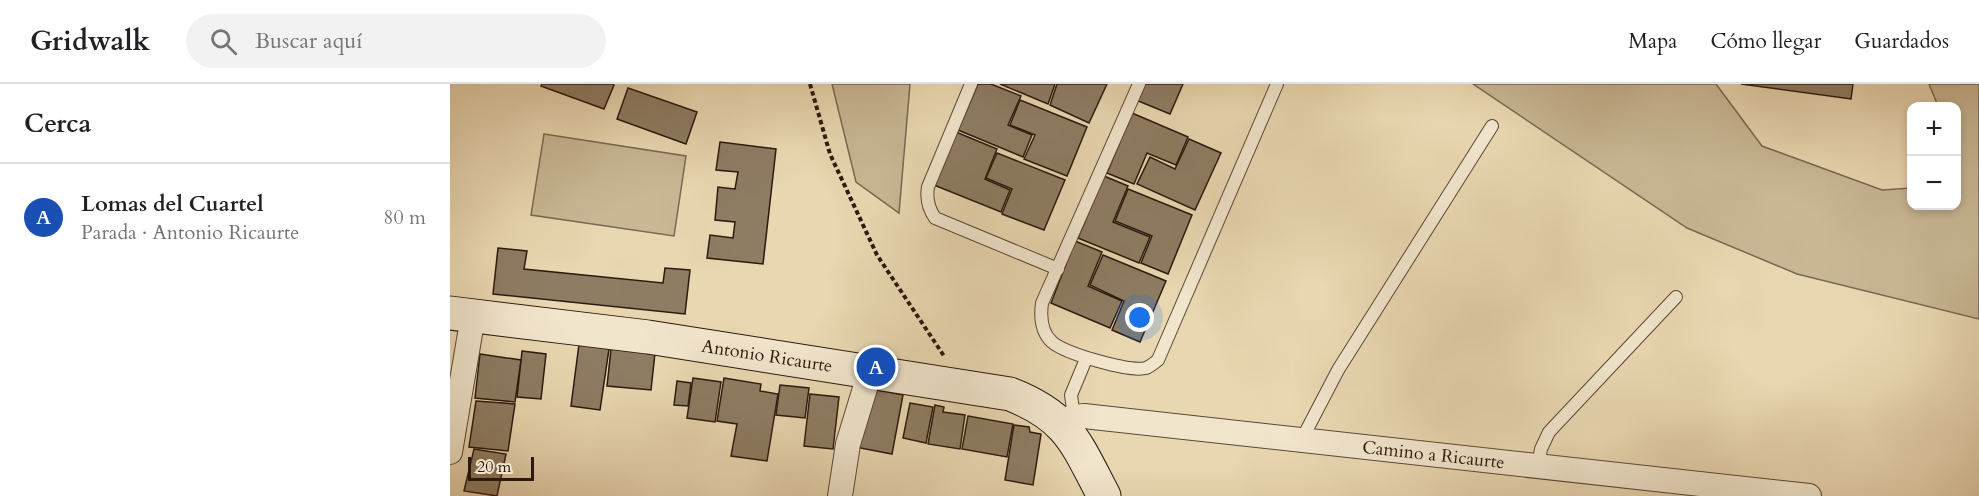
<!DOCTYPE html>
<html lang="es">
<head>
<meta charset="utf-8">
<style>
  :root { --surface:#fff; --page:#f2f2f2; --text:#202124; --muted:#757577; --line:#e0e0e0; --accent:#8f2418 }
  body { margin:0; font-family:Cardo,serif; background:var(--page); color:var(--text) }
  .controls { position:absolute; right:18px; top:18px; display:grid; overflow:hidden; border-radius:12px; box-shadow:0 3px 9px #0003 }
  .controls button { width:54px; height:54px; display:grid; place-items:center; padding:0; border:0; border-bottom:2px solid var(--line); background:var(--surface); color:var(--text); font:30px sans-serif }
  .scale { position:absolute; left:18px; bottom:15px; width:66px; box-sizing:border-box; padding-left:6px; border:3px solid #2b190e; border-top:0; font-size:16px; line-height:21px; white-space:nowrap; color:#2b190e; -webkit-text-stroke:4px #f1e5cc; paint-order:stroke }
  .you { position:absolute; left:690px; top:234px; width:21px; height:21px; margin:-15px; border:4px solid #fff; border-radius:50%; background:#1a73e8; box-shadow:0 0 0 9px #1a73e833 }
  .badge { display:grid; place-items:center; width:39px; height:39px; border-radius:50%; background:var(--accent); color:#fff; font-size:20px; font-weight:700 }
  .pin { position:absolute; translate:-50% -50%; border:3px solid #fff; box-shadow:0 2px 6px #0006 }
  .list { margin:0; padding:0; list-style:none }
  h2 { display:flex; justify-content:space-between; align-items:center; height:78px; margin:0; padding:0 24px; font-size:26px }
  h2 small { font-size:20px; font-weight:400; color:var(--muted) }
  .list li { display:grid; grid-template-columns:39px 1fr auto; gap:18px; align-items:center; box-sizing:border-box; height:108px; padding:0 24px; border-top:2px solid var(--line) }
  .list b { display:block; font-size:22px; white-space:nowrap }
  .list p { margin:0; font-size:20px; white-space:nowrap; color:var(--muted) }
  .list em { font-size:20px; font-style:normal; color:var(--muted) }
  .icon { flex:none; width:33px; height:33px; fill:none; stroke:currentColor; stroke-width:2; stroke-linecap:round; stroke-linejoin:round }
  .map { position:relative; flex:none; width:1529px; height:412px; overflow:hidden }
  header { display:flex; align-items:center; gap:36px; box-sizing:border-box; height:84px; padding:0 30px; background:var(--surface); border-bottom:2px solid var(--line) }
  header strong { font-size:28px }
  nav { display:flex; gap:33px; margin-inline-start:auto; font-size:21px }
  .search { width:420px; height:54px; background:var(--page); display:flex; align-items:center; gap:15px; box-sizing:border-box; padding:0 21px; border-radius:33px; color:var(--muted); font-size:22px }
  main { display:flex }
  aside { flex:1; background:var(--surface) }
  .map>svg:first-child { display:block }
</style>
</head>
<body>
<header>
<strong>Gridwalk</strong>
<div class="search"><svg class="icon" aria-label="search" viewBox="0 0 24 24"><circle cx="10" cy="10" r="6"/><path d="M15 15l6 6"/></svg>Buscar aquí</div>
<nav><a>Mapa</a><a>Cómo llegar</a><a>Guardados</a></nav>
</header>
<main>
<aside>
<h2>Cerca<small></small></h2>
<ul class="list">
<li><span class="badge" style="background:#1a4fb4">A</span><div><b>Lomas del Cuartel</b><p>Parada · Antonio Ricaurte</p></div><em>80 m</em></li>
</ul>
</aside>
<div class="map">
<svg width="1529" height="412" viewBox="0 0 1529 412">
  <rect width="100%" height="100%" fill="#e9d7b1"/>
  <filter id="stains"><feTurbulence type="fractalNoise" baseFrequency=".00333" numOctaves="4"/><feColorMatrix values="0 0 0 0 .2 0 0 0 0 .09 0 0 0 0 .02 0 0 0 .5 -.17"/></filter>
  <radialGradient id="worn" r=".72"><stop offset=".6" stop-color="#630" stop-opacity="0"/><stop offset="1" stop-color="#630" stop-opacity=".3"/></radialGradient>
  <g fill="#c9b795" stroke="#7a6852" stroke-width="1.5">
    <path d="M382 0H460L449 129 406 98Z"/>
    <path d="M1023 0H1266L1312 62 1432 106 1461 104 1462 122H1506V22H1488L1479 0H1529V235L1347 190 1237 144Z"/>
    <path d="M94 50 236 72 224 152 81 131Z"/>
  </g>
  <g fill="#8e7c63" stroke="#2b190e" stroke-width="1.5">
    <path d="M92 0H162L164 1 154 25 91 2Z"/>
    <path d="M528 0H541L571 12 558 41 582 51 573 73 508 46Z"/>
    <path d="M550 0H605L598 20Z"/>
    <path d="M607 0H657L639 39 600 21Z"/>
    <path d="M693 0H733L720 30 686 16Z"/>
    <path d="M1291 0H1403L1401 15Z"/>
    <path d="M178 4 247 28 236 60 167 35Z"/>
    <path d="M570 16 637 43 617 92 574 75 585 51 560 41Z"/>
    <path d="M682 29 738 53 726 81 697 69 684 100 657 89Z"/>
    <path d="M506 48 547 65 535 95 560 106 551 128 484 101Z"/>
    <path d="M739 55 771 69 745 126 687 100 700 73 725 85Z"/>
    <path d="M270 58 326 65 313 180 257 174 260 151 283 154 285 138 265 136 268 103 285 105 288 88 266 86Z"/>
    <path d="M547 69 615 96 594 146 552 130 562 105 536 94Z"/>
    <path d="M654 92 678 102 663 138 700 153 689 179 628 154Z"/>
    <path d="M678 105 742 131 718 190 691 179 702 152 665 137Z"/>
    <path d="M625 157 652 168 638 202 672 217 660 244 601 219Z"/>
    <path d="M48 164 77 167 74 185 213 199 215 184 240 186 235 230 43 210Z"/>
    <path d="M653 171 716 197 690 258 662 246 674 217 640 201Z"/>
    <path d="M129 260 159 265 150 326 121 322Z"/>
    <path d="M161 265 205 269 201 306 157 302Z"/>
    <path d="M72 267 96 270 91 315 67 313Z"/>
    <path d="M30 270 71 276 65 318 25 314Z"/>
    <path d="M243 294 271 298 265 338 237 334Z"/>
    <path d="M274 294 311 300 310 307 328 310 317 377 281 372 287 340 267 337Z"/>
    <path d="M227 297 241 299 238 322 224 321Z"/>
    <path d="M330 301 359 304 355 334 326 331Z"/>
    <path d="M417 304 453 311 442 370 405 363Z"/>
    <path d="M360 310 389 313 383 365 354 362Z"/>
    <path d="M26 317 65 320 58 367 19 363Z"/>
    <path d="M460 319 483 323 476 359 453 354Z"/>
    <path d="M485 321 494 323 493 328 515 331 510 365 478 360Z"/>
    <path d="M518 332 563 340 557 373 512 365Z"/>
    <path d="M564 341 579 343 580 348 591 350 583 401 555 396Z"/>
    <path d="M24 365 56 370 47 412 14 407Z"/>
  </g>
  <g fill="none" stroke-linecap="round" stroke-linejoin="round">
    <g stroke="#5a4837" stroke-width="14">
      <g id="service">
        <path d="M521 0 478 103C476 115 478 124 485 134L608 185"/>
        <path d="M689 0 592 219C590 234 591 248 602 258 616 270 679 288 696 284 701 282 704 279 708 276L827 0"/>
        <path d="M624 333 621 311 636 275"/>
        <path d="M852 355 888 286 1042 42"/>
        <path d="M1088 382 1091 365 1099 348 1226 213"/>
      </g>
    </g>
    <g stroke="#5a4837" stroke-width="26">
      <g id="minor">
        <path id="s1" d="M611 339 620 334 634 332 1359 412"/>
        <path d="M0 368 23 232"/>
        <path d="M390 412 398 360 420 288"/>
      </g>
    </g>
    <g stroke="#2b190e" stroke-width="35">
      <g id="secondary">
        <path id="s2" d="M0 229 198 253 560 310C619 333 626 359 654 412"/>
      </g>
    </g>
    <path stroke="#2b190e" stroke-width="4" stroke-dasharray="4.5 3" stroke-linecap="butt" d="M360 0 380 70 427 171 494 272"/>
    <use href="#service" stroke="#f1e5cc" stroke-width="12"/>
    <use href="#minor" stroke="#f1e5cc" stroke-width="24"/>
    <use href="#secondary" stroke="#f1e5cc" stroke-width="33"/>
  </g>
  <g text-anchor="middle" stroke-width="5" stroke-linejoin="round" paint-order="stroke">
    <g font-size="18" fill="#2b190e" stroke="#f1e5cc">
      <text dy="6" stroke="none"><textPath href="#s2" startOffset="320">Antonio Ricaurte</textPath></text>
      <text dy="6" stroke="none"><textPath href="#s1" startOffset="376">Camino a Ricaurte</textPath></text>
    </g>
  </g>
  <rect width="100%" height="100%" filter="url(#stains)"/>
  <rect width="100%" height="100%" fill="url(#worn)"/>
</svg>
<div class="controls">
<button>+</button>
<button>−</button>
</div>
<div class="scale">20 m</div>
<div class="you"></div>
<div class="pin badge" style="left:426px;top:283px;background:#1a4fb4">A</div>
</div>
</main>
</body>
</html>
